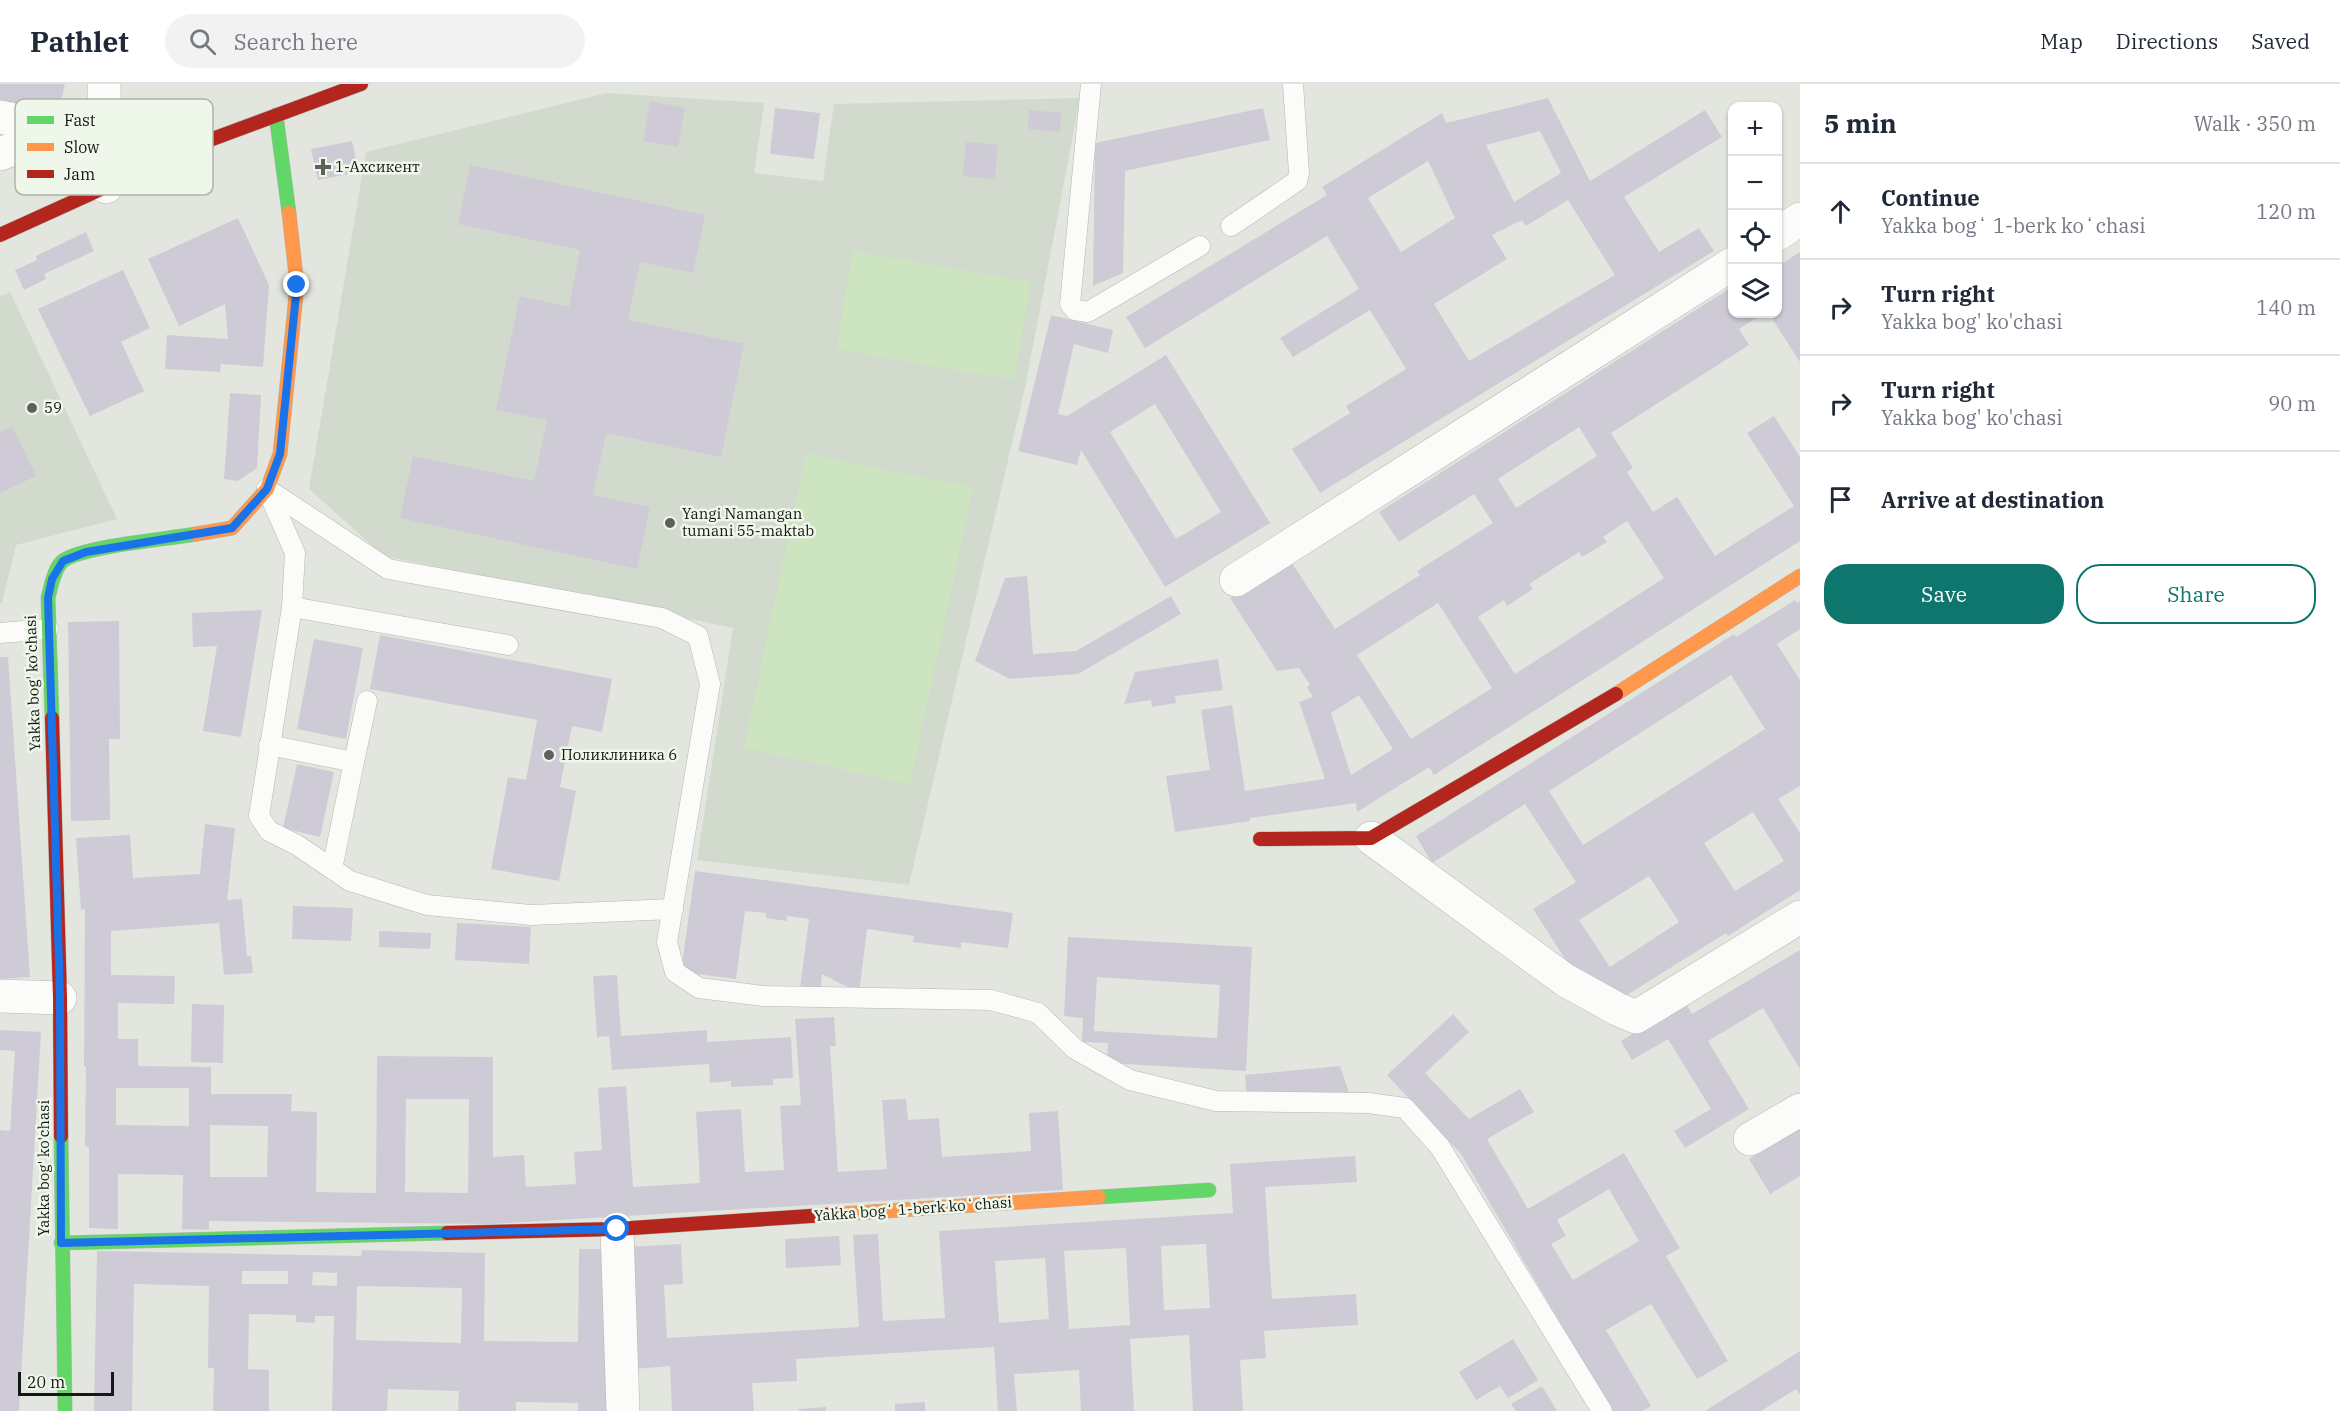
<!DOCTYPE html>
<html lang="en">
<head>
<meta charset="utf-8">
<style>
  :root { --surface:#fff; --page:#f2f2f3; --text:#1f2937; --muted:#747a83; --line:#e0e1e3; --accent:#0f766e }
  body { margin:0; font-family:"IBM Plex Serif",serif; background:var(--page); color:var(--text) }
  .controls { position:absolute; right:18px; top:18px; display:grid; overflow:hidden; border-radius:12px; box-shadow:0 2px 4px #0004 }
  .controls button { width:54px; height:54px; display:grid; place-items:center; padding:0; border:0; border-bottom:2px solid var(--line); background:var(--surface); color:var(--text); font:30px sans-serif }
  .scale { position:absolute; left:18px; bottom:15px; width:96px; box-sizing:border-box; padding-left:6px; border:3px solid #151814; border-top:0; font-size:16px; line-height:21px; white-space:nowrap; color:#151814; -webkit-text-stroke:4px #eef7e9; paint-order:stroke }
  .stop { position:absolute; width:18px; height:18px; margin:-14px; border:4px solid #1a73e8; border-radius:50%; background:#fff }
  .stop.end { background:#1a73e8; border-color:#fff; box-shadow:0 2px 6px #0008 }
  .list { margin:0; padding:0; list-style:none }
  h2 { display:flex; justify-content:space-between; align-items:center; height:78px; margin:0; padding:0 24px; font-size:26px }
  h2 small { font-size:20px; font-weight:400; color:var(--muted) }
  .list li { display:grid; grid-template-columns:39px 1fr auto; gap:18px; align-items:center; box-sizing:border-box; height:96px; padding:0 24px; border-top:2px solid var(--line) }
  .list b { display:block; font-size:22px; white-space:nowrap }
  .list p { margin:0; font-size:20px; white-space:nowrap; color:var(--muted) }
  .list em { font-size:20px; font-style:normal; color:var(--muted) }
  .actions { display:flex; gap:12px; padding:18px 24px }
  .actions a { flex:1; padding:14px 0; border:2px solid var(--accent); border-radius:24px; text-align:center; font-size:21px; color:var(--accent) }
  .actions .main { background:var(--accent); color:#fff }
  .icon { flex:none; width:33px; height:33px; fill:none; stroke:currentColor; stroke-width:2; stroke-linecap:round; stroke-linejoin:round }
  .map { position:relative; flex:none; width:1800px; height:1327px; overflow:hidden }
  header { display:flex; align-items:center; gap:36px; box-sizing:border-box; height:84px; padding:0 30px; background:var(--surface); border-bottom:2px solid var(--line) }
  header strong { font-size:28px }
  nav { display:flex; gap:33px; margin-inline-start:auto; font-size:21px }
  .search { width:420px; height:54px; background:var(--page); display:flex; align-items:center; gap:15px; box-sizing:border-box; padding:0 21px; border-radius:33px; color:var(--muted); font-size:22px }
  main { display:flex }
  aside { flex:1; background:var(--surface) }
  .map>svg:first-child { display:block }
</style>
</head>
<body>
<header>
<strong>Pathlet</strong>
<div class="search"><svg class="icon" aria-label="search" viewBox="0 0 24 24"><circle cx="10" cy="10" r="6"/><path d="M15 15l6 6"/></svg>Search here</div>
<nav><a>Map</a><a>Directions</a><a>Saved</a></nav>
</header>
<main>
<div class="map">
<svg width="1800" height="1327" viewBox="0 0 1800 1327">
  <rect width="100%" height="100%" fill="#e2e6df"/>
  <g fill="#d2dacd">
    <path d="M607 9 764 19 754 89 823 97 834 20 1080 14 1026 299 909 801 697 776 733 544 384 472 309 405 366 68Z"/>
    <path d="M10 208 117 435 16 461 2 519H0V212Z"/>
  </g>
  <g fill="#cde4c0">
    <path d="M853 167 1031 198 1014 296 836 265Z"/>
    <path d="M806 369 973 404 910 700 744 664Z"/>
  </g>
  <g fill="#cfcbd6" fill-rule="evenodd">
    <path d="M0 0H65L57 35 0 21Z"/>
    <path d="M1548 14 1590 97 1705 26 1722 53 1624 113 1659 168 1699 144 1714 167 1320 409 1292 365 1350 329 1346 322 1406 285 1370 226 1293 273 1280 254 1359 205 1327 152 1145 264 1126 233 1327 111 1322 103 1442 29 1446 39ZM1540 47 1561 89 1514 118 1486 61ZM1428 77 1455 134 1401 168 1368 114ZM1568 116 1615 191 1469 277 1434 220 1507 175 1492 151 1522 136 1526 142Z"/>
    <path d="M650 17 685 24 678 63 643 57Z"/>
    <path d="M775 24 820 29 814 75 770 70Z"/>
    <path d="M1263 24 1270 56 1125 87 1123 189 1093 202 1095 59Z"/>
    <path d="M1029 26 1061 29 1060 48 1028 45Z"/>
    <path d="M352 57 359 88 318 96 311 65Z"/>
    <path d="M966 58 998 61 995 95 963 92Z"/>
    <path d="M470 81 705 131 693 189 640 178 628 236 744 260 721 373 606 349 593 411 650 423 637 485 400 434 413 372 534 397 547 336 496 326 520 212 569 223 580 166 458 140Z"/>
    <path d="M238 134 269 201 263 283 221 280 220 288 165 285 167 251 228 255 225 220 179 242 148 175Z"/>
    <path d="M86 148 94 167 44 190 46 195 24 206 15 186 37 176 36 172Z"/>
    <path d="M1800 168V278L1769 230H1778V182Z"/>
    <path d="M123 186 150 244 121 258 144 307 90 332 38 225Z"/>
    <path d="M1732 203V230H1763L1739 245 1749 261 1611 349 1633 384 1627 388 1653 428 1677 413 1715 472 1794 422 1747 349 1774 332 1800 373V457L1434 691 1429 683 1357 728 1356 719 1250 734V737L1175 748 1166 692 1210 686 1201 626 1232 621 1245 707 1325 695 1299 618 1313 613 1307 603 1310 601 1299 584 1277 587 1230 514 1290 476 1335 545 1420 491 1417 487 1493 439 1474 410 1399 458 1379 428ZM1579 343 1597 372 1516 424 1498 395ZM1627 437 1664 494 1515 590 1478 533 1504 516 1507 522 1533 505 1529 500 1579 468 1582 473 1607 458 1603 453ZM1438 519 1492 604 1411 655 1357 571ZM1359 611 1393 665 1351 691 1331 629Z"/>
    <path d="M1051 231 1113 246 1108 269 1074 260 1058 330 1067 332 1166 271 1270 439 1165 503 1081 366 1077 381 1018 367ZM1155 320 1221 428 1176 455 1110 348Z"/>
    <path d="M230 309 261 311 257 384 238 397 224 395Z"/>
    <path d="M12 342 36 392 0 409V348Z"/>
    <path d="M1027 492 1033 570 1076 567 1171 512 1181 530 1078 590 1010 595 975 577 1005 494Z"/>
    <path d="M1795 516 1797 519 1800 517V545L1777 560 1800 596V702L1778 715 1800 749V806L1728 852 1726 849 1619 916 1583 903 1533 825 1576 798 1525 720 1432 779 1416 752 1734 550 1736 553ZM1731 591 1765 645 1583 761 1549 707ZM1753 728 1784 777 1735 807 1704 759ZM1649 792 1679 838 1610 883 1579 836Z"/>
    <path d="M262 526 241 653 203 647 217 562 193 563 192 529Z"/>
    <path d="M119 537 120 655H109L110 736 71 737 68 538Z"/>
    <path d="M380 551 612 595 602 648 572 642 560 703 576 707 559 797 491 785 508 693 526 696 537 636 370 605Z"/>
    <path d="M314 555 363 564 346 655 297 645Z"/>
    <path d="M0 573H8L30 893 0 895Z"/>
    <path d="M1218 575 1223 606 1175 612 1176 619 1152 623 1151 616 1124 620 1135 588Z"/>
    <path d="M297 680 334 688 320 753 283 744Z"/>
    <path d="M205 740 235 744 227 816 242 815 247 872H251L253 889 224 891 219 839 111 847V891L175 892 174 920 118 919V955H138V982L211 983V1010H292L291 1027 317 1028 316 1108 376 1109 377 972 493 973V1073L524 1071 526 1103 576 1100 574 1068 602 1066 598 1004 626 1002 633 1103 700 1099 696 1028 741 1025 745 1088 784 1086 780 1022 801 1021 795 935 834 933 836 962H830L838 1088 887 1085 882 1016 906 1015 908 1036 939 1034 942 1073 1031 1067 1029 1029 1058 1027 1063 1106 492 1140 209 1137V1146L182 1145 183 1091 118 1090V1145L89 1144V1063L85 1062 86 982H84L85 825 81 826 76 754 130 751 133 794 200 790ZM116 1004H189V1042L116 1041ZM406 1015H469L468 1109 405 1108ZM210 1041 268 1042 267 1093H210Z"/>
    <path d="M695 787 1013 829 1008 864 961 858V864L913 858 914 852 867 845 859 909 822 890 820 906 800 904 809 835 787 832V837L766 834V829L745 827 736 895 681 888Z"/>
    <path d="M293 822 353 824 351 857 292 855Z"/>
    <path d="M457 839 531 843 529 880 455 876Z"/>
    <path d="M379 847 431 849 430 865 379 863Z"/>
    <path d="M1068 853 1252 863 1246 987 1107 979 1108 959 1082 958 1083 934 1064 932ZM1097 893 1220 901 1217 954 1094 947Z"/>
    <path d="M1800 866V985L1763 924 1708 957 1749 1025 1685 1064 1674 1047 1711 1025 1668 955 1632 976 1621 957 1685 918 1692 930Z"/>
    <path d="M617 891 621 952 707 946V958L791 953 793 994 773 995V1001L731 1003V997L710 999 709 980 612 986 609 952 597 953 593 892Z"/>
    <path d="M192 920 224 921 223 979 191 978Z"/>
    <path d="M1453 930 1469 948 1425 989 1469 1035 1520 1005 1534 1028 1487 1055 1528 1125 1624 1069 1680 1164 1666 1172 1728 1277 1697 1295 1651 1220 1606 1246 1651 1322 1642 1327H1612L1461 1070 1387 991ZM1609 1105 1639 1157 1573 1196 1551 1160 1566 1152 1557 1136Z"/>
    <path d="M0 946 41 948 19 1327H0V1046L10 1047 15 967 0 966Z"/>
    <path d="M1340 982 1349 1009 1247 1018 1245 991Z"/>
    <path d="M1800 1045V1092L1770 1110 1749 1075Z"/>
    <path d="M1355 1072 1357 1098 1265 1103 1272 1215 1356 1210 1358 1241 1264 1247 1266 1274 1240 1276 1243 1327H1193L1189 1251 1130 1255 1134 1327H1081L1079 1286 1014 1290 1017 1327H998L994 1263 796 1275 797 1297 752 1299 754 1327H672L670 1282 634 1285 627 1163 681 1160 683 1200 664 1201 667 1254 859 1243 853 1151 878 1150 883 1237 945 1234 939 1147 1233 1129 1230 1080ZM1206 1160 1210 1224 1164 1226 1161 1162ZM1126 1164 1130 1241 1069 1245 1064 1167ZM1045 1174 1049 1235 999 1239 995 1177Z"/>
    <path d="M839 1152 841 1181 786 1184 785 1155Z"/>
    <path d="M579 1165H614L611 1327H578V1319L516 1318V1327H458L459 1307 388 1305 387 1327H332L334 1232H315V1239L296 1238V1231L249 1230 248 1285 269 1286V1327H213L214 1284H208L209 1202 134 1200 132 1327H94L97 1167 361 1172 362 1166 485 1169 484 1257 578 1258ZM242 1187H288V1200H242ZM313 1188 337 1189V1202L312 1201ZM357 1202 462 1204 461 1259 356 1256Z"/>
    <path d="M1513 1255 1538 1296 1508 1314 1500 1302 1476 1316 1459 1288Z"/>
    <path d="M1800 1267V1311L1796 1305 1761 1327H1705Z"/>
    <path d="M1542 1302 1557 1327H1516L1511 1320Z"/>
    <path d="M925 1318V1327H895V1320Z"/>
    <path d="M826 1323V1327H799V1325Z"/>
  </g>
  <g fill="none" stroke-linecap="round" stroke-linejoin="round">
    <g stroke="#b4b8b2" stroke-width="21">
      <g id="lane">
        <path d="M1091 0 1070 220 1075 226 1088 228 1200 162"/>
        <path d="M1231 142 1297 97 1299 89 1293 0"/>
        <path d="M267 405 388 485 662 534 698 552 710 600 667 858 675 888 699 904 764 912 991 916 1038 929 1075 965 1130 996 1216 1017 1368 1019 1405 1024 1440 1063 1602 1327"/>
        <path d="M267 405 295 469 292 523 259 732 269 747 297 761 350 797 427 821 531 831 673 825"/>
        <path d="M292 523 508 561"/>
        <path d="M0 549 48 545"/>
        <path d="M269 661 354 678 332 785"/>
        <path d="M354 678 367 617"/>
      </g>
    </g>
    <g stroke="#b4b8b2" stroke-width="34">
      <g id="street">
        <path d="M104 0 106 103"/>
        <path d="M0 33 105 54"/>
        <path d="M0 70 61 45"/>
        <path d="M1778 150 1800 135"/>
        <path d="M1236 496 1732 180"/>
        <path d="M1371 754 1565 896 1617 925 1636 933 1800 833"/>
        <path d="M0 912 60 914"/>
        <path d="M1750 1055 1800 1026"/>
        <path d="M617 1145 623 1327"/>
      </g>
    </g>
    <g stroke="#b4b8b2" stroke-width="15">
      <g id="fast">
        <path d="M276 31 289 129"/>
        <path d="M52 634 48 514C51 503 54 483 64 476 85 462 168 455 196 450"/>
        <path d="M61 1052 65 1327"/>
        <path d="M1099 1113 1209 1106"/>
        <path d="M61 1159 447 1149"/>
      </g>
    </g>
    <g stroke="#b4b8b2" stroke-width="15">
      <g id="slow">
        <path d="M196 450 232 444 267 405 280 370 297 201 289 129"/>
        <path d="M1616 610 1800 492"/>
        <path d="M840 1130 1099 1113"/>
      </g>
    </g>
    <g stroke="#b4b8b2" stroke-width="15">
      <g id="jam">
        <path d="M0 151 207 57 361 0"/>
        <path d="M52 634 60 914 61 1052"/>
        <path d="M1260 755 1371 754 1616 610"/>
        <path d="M447 1149 617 1145 840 1130"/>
      </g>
    </g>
    <use href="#lane" stroke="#fbfbfa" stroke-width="20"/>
    <use href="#street" stroke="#fbfbfa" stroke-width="33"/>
    <use href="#fast" stroke="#63d668" stroke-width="14"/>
    <use href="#slow" stroke="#ff974d" stroke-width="14"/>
    <use href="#jam" stroke="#b3261e" stroke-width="14"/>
  </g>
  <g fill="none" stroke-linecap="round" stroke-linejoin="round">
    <path stroke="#1a73e8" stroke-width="8" d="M297 201 280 370 267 405 232 444 86 468 63 477 52 495 48 514 60 914 61 1159 617 1145"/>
  </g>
  <g fill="#5d605b" stroke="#eef7e9" stroke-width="2">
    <path d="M320 74h6v6h6v6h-6v6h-6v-6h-6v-6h6z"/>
    <circle cx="32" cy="324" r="6"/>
    <circle cx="670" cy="439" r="6"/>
    <circle cx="549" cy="671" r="6"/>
  </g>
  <g text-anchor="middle" stroke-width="5" stroke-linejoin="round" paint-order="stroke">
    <g font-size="15" fill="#151814" stroke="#eef7e9" text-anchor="start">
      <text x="335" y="88">1-Ахсикент</text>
      <text x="44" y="329">59</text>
      <text x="682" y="435">Yangi Namangan<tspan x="682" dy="17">tumani 55-maktab</tspan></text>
      <text x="561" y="676">Поликлиника 6</text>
    </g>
    <g font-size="15" fill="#151814" stroke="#eef7e9">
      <text transform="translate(33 599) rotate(-92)" y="5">Yakka bog' ko'chasi</text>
      <text transform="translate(44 1084) rotate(-90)" y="5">Yakka bog' ko'chasi</text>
      <text transform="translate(913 1125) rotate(-4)" y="5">Yakka bogʻ 1-berk koʻchasi</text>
    </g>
  </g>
  <rect x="15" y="15" width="198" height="96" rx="9" fill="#eef7e9" stroke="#adb4a9" stroke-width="1.5"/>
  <rect x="27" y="32" width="27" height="8" fill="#63d668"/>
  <rect x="27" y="59" width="27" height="8" fill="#ff974d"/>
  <rect x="27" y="86" width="27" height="8" fill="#b3261e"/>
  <g font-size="16" fill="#151814">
    <text x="64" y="42">Fast</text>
    <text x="64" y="69">Slow</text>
    <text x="64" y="96">Jam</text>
  </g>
</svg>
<div class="controls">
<button>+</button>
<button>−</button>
<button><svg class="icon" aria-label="locate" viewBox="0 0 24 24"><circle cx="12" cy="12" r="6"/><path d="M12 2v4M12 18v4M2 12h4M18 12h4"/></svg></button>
<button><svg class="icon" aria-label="layers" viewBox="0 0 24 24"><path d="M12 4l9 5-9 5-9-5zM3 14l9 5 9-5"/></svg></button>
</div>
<div class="scale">20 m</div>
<div class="stop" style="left:617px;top:1145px"></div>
<div class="stop end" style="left:297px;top:201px"></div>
</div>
<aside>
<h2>5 min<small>Walk · 350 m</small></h2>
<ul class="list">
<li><svg class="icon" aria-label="ahead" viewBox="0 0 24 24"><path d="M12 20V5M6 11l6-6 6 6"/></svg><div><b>Continue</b><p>Yakka bogʻ 1-berk koʻchasi</p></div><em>120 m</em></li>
<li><svg class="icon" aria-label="right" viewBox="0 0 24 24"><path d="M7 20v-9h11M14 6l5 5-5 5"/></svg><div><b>Turn right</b><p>Yakka bog' ko'chasi</p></div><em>140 m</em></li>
<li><svg class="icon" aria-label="right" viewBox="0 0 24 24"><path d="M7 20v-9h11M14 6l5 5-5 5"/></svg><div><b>Turn right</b><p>Yakka bog' ko'chasi</p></div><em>90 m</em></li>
<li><svg class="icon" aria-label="arrive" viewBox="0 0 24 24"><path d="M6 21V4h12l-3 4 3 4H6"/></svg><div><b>Arrive at destination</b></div></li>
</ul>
<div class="actions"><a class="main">Save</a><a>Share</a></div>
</aside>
</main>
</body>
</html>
